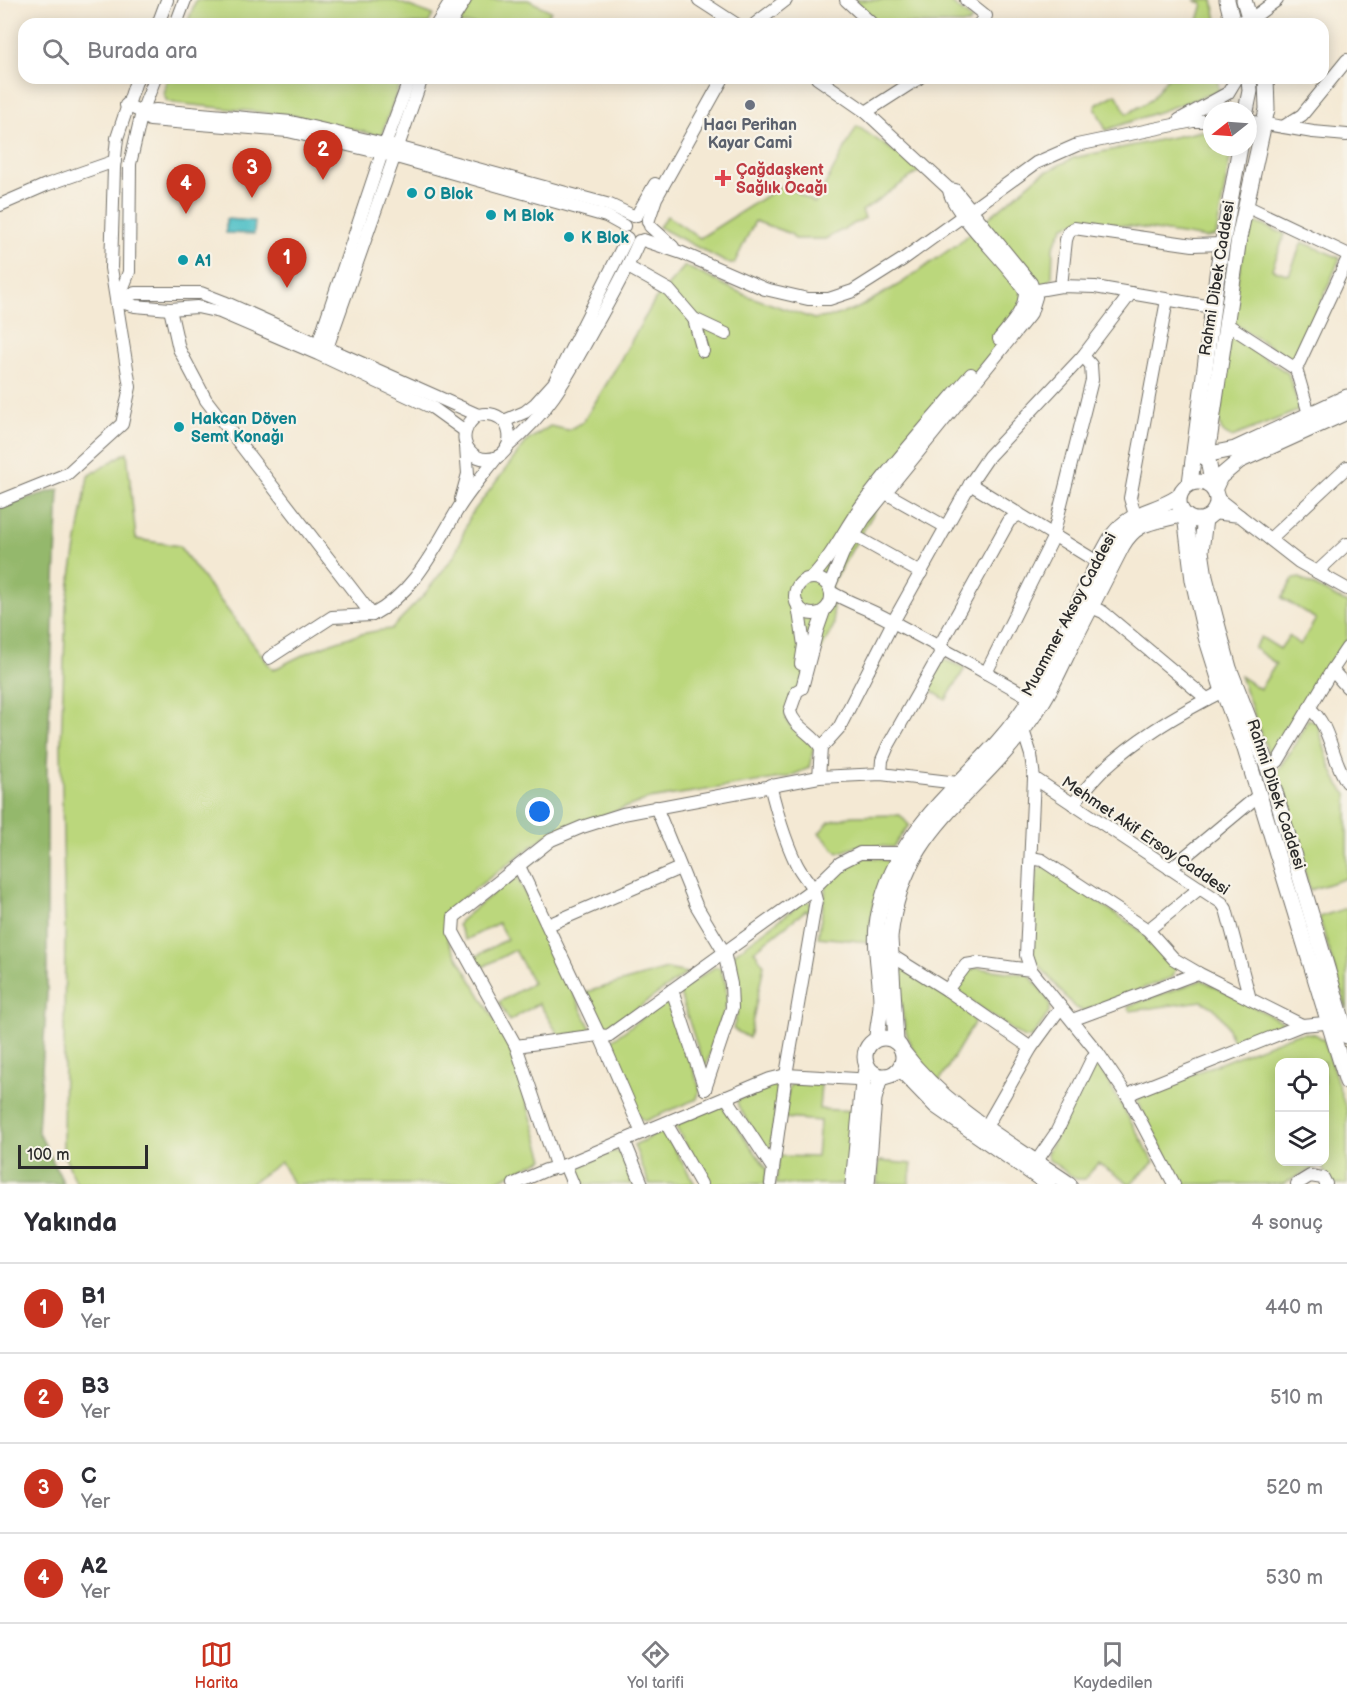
<!DOCTYPE html>
<html lang="tr">
<head>
<meta charset="utf-8">
<style>
  :root { --surface:#fff; --page:#f2f2f3; --text:#2b2b33; --muted:#7c7c81; --line:#e1e1e2; --accent:#c8321e }
  body { margin:0; font-family:"Balsamiq Sans",sans-serif; background:var(--page); color:var(--text) }
  .controls { position:absolute; right:18px; bottom:18px; display:grid; overflow:hidden; border-radius:12px; box-shadow:0 3px 15px #0003 }
  .controls button { width:54px; height:54px; display:grid; place-items:center; padding:0; border:0; border-bottom:2px solid var(--line); background:var(--surface); color:var(--text); font:30px sans-serif }
  .compass { position:absolute; left:1203px; top:102px; width:54px; height:54px; border-radius:50%; background:var(--surface); box-shadow:0 3px 15px #0003; rotate:253deg }
  .scale { position:absolute; left:18px; bottom:15px; width:130px; box-sizing:border-box; padding-left:6px; border:3px solid #2b2b2b; border-top:0; font-size:16px; line-height:21px; white-space:nowrap; color:#2b2b2b; -webkit-text-stroke:4px #f7f3e8; paint-order:stroke }
  .you { position:absolute; left:540px; top:812px; width:21px; height:21px; margin:-15px; border:4px solid #fff; border-radius:50%; background:#1a73e8; box-shadow:0 0 0 9px #1a73e833 }
  .badge { display:grid; place-items:center; width:39px; height:39px; border-radius:50%; background:var(--accent); color:#fff; font-size:20px; font-weight:700 }
  .pin { position:absolute; translate:-50% -50px; filter:drop-shadow(0 2px 3px #0008) }
  .pin::after { content:''; position:absolute; top:32px; width:21px; height:18px; background:inherit; clip-path:polygon(0 0,100% 0,50% 100%) }
  .list { margin:0; padding:0; list-style:none }
  h2 { display:flex; justify-content:space-between; align-items:center; height:78px; margin:0; padding:0 24px; font-size:26px }
  h2 small { font-size:20px; font-weight:400; color:var(--muted) }
  .list li { display:grid; grid-template-columns:39px 1fr auto; gap:18px; align-items:center; box-sizing:border-box; height:90px; padding:0 24px; border-top:2px solid var(--line) }
  .list b { display:block; font-size:22px; white-space:nowrap }
  .list p { margin:0; font-size:20px; white-space:nowrap; color:var(--muted) }
  .list em { font-size:20px; font-style:normal; color:var(--muted) }
  .icon { flex:none; width:33px; height:33px; fill:none; stroke:currentColor; stroke-width:2; stroke-linecap:round; stroke-linejoin:round }
  .map { position:relative; flex:none; width:1347px; height:1184px; overflow:hidden }
  .search { position:absolute; background:var(--surface); box-shadow:0 3px 15px #0003; left:18px; right:18px; top:18px; height:66px; display:flex; align-items:center; gap:15px; box-sizing:border-box; padding:0 21px; border-radius:18px; color:var(--muted); font-size:22px }
  .sheet { height:438px; background:var(--surface) }
  nav { display:flex; justify-content:space-around; align-items:center; box-sizing:border-box; height:84px; border-top:2px solid var(--line); background:var(--surface); font-size:16px; color:var(--muted) }
  nav a { display:grid; justify-items:center; gap:3px }
  nav .on { color:var(--accent) }
  .map>svg:first-child { display:block }
</style>
</head>
<body>
<div class="map">
<svg width="1347" height="1184" viewBox="0 0 1347 1184">
  <rect width="100%" height="100%" fill="#f7f3e8"/>
  <filter id="ink" filterUnits="userSpaceOnUse"><feTurbulence type="fractalNoise" baseFrequency=".0167" numOctaves="2"/><feDisplacementMap in="SourceGraphic" scale="12" xChannelSelector="R" yChannelSelector="G"/><feConvolveMatrix kernelMatrix="1 2 1 2 8 2 1 2 1" color-interpolation-filters="sRGB"/></filter>
  <filter id="wash" filterUnits="userSpaceOnUse"><feTurbulence type="fractalNoise" baseFrequency=".008" numOctaves="4" result="noise"/><feDisplacementMap in="SourceGraphic" scale="24" xChannelSelector="R" yChannelSelector="G"/><feGaussianBlur stdDeviation="1.35" result="paint"/><feColorMatrix in="noise" values="0 0 0 0 0 0 0 0 0 0 0 0 0 0 0 0 0 1.4 0 .05"/><feComposite in="paint" operator="in"/></filter>
  <g filter="url(#wash)">
    <rect width="100%" height="100%" fill="#f4e9d4"/>
    <g fill="#bbd77c" stroke="#738154" stroke-width="1.5" fill-rule="evenodd">
      <path d="M196 0H393L433 15 428 24H187Z"/>
      <path d="M474 0H528L551 11 543 24H459Z"/>
      <path d="M855 0H948L972 20 968 24H879Z"/>
      <path d="M1194 0H1213L1217 21 1214 24H1197L1203 4Z"/>
      <path d="M167 78H402L381 136 297 116 174 103 167 101 164 95Z"/>
      <path d="M1167 78H1217L1219 91 1106 130 1095 107 1097 104 1116 94 1127 114 1151 100Z"/>
      <path d="M857 126 921 170 862 211 865 218 825 239H795L791 234 755 221 734 264 725 262 659 227 667 216 700 238 783 185 815 203Z"/>
      <path d="M1212 129V147H1232L1216 236 1206 238 1084 219 1064 226 1053 247 1052 277 1040 296 909 453 831 585 834 625 786 718 791 727 815 742 809 768 788 777 649 799 547 835 464 897 445 915 448 941 508 1042 544 1159 490 1184H293L281 1162 250 1184H77L63 1153 65 933 61 746 66 606 88 476 127 452 136 539 179 546 273 670C310 650 349 633 391 629L423 596 455 555 470 516 527 441 550 426 568 430 583 422 607 383 655 300 685 266 745 295 814 319 834 316 858 308 900 284 956 245 1040 175 1073 158Z"/>
      <path d="M1249 220 1285 234 1272 269 1289 275 1302 242 1340 258 1298 356 1290 359 1230 321Z"/>
      <path d="M1234 338 1288 373 1300 410 1232 437C1223 434 1220 430 1219 420L1229 340Z"/>
      <path d="M1300 578 1347 603V639L1330 662 1273 756 1269 755 1240 676 1260 689 1276 664 1254 648 1261 637 1280 649 1289 636 1300 645 1316 619 1282 598 1293 579Z"/>
      <path d="M942 660H945L965 668 946 700 927 688Z"/>
      <path d="M1308 719 1317 723C1324 743 1331 781 1347 794V878L1310 890 1275 774 1293 748Z"/>
      <path d="M900 815 909 825 893 847 861 845 838 853 819 833 829 822 852 816Z"/>
      <path d="M860 857 879 858 890 862C876 889 870 912 869 942L818 937 827 881 840 868Z"/>
      <path d="M1044 866 1137 928 1176 967 1173 977 1083 1011 1074 1007 1033 958 1031 950 1037 869Z"/>
      <path d="M514 876H517L592 1031 559 1036 539 1003 509 1021 499 1002 533 983 515 950 481 968 475 957 507 939 498 923 466 940 458 925 460 921Z"/>
      <path d="M806 900 810 903 811 915 806 910 754 951 764 965 749 1038 733 1029C741 1000 741 991 730 962L735 953Z"/>
      <path d="M1347 908V1011L1319 917Z"/>
      <path d="M715 967 720 968 726 985 727 1003 706 1065 703 1064 679 991Z"/>
      <path d="M902 967 973 1014 974 1023 939 1082C900 1043 903 1022 899 970Z"/>
      <path d="M978 968 1029 975C1056 1009 1057 1002 1032 1037L1024 1038 958 992V982L968 970Z"/>
      <path d="M667 969 687 973 608 1029 599 1028 583 993Z"/>
      <path d="M1202 980 1285 1023 1282 1027 1235 1046 1225 1022 1214 1008 1202 1001 1130 1011 1128 1006Z"/>
      <path d="M667 1000 671 1003 700 1089 697 1099 645 1121 638 1116 608 1048 612 1040Z"/>
      <path d="M1306 1033 1315 1034 1324 1040 1347 1112V1184H1331L1321 1165 1283 1184H1180L1137 1102 1141 1094 1295 1034ZM1280 1062H1324V1162H1280Z"/>
      <path d="M1098 1064 1154 1162 1130 1184 1098 1163 1085 1179H1076L1048 1159 1047 1153 1094 1065Z"/>
      <path d="M794 1083 821 1084 819 1109 856 1111 849 1184H776L779 1156 817 1157 820 1121 784 1118 789 1087Z"/>
      <path d="M774 1084 779 1091 770 1149 764 1147 738 1106 737 1100Z"/>
      <path d="M721 1104 767 1169 765 1184H708L676 1127 679 1123Z"/>
      <path d="M661 1132 668 1138 695 1184H649L634 1145Z"/>
      <path d="M614 1151 622 1154 633 1184H579L575 1173V1168Z"/>
      <path d="M879 1161 912 1164 909 1184H877Z"/>
    </g>
    <path fill="#94b86c" stroke="#60724c" stroke-width="1.5" d="M59 489 47 767V994L38 1131 64 1184H0V506Z"/>
    <path fill="#53c1c7" stroke="#3f7679" stroke-width="1.5" d="M226 219 255 221 254 234 226 233Z"/>
  </g>
  <g filter="url(#ink)">
    <g fill="none" stroke-linecap="round" stroke-linejoin="round">
      <g stroke="#716e66" stroke-width="14">
        <g id="minor">
          <path d="M699 0 736 24"/>
          <path d="M846 0 872 24"/>
          <path d="M966 0 986 16 979 24"/>
          <path d="M158 24 167 0"/>
          <path d="M176 24 185 0"/>
          <path d="M437 24 452 0"/>
          <path d="M450 24 465 0"/>
          <path d="M755 24 786 0"/>
          <path d="M1233 24 1254 17 1277 0"/>
          <path d="M817 78 866 112 949 189 955 190 1031 283 1036 297 1031 313 864 519 843 553 829 587"/>
          <path d="M126 105 142 112 150 120 288 131 382 153 606 216 624 226"/>
          <path d="M142 112 156 110 291 122 397 147 610 205 633 216"/>
          <path d="M866 112 919 78"/>
          <path d="M1179 120 1228 93 1237 78"/>
          <path d="M1248 121 1313 132 1347 135"/>
          <path d="M1283 127 1302 115 1347 60"/>
          <path d="M949 189C950 212 1012 266 1025 292 1025 311 1010 325 999 339"/>
          <path d="M0 205 46 185 115 161"/>
          <path d="M1246 206 1347 254"/>
          <path d="M637 215 655 184"/>
          <path d="M648 222 656 198 723 78"/>
          <path d="M650 226 673 247"/>
          <path d="M643 240 682 253 765 289 808 299H829L853 291 902 260 1036 163 1077 145 1193 121H1212"/>
          <path d="M628 267 669 290 694 319 703 351"/>
          <path d="M1061 286 1066 240 1069 231 1074 228 1193 245 1222 244"/>
          <path d="M1027 292 1061 286 1095 287 1212 307"/>
          <path d="M118 300 129 272 130 164 142 112 155 78"/>
          <path d="M117 301 135 293H201L224 302 478 415C516 406 520 459 487 459 481 459 474 456 470 451 459 439 466 423 478 415"/>
          <path d="M117 301 135 306 170 309 197 307 220 312 318 354 433 408 465 431"/>
          <path d="M170 309 179 349 206 400 372 615C415 592 434 549 458 509 469 491 484 474 497 457"/>
          <path d="M694 319 726 334"/>
          <path d="M1225 323 1296 369 1309 414"/>
          <path d="M318 352V344L382 153 410 78"/>
          <path d="M321 352 327 348 422 78"/>
          <path d="M1296 369 1347 260"/>
          <path d="M504 421 525 412 535 404 554 383 627 238"/>
          <path d="M507 447C551 410 567 377 594 328 610 300 626 271 639 241"/>
          <path d="M970 484 1099 563"/>
          <path d="M884 492 946 527"/>
          <path d="M1217 498 1299 562 1347 589"/>
          <path d="M461 499 468 474 466 446"/>
          <path d="M0 501 67 474 122 424 130 387 111 268 114 168 117 138 137 78"/>
          <path d="M1212 513 1240 516"/>
          <path d="M1135 515 1130 498 1167 300"/>
          <path d="M853 535 921 573"/>
          <path d="M1270 539 1347 467"/>
          <path d="M1317 572 1347 544"/>
          <path d="M811 578C832 557 844 529 861 506 895 460 934 417 971 374"/>
          <circle cx="813" cy="596" r="18"/>
          <path d="M831 592C849 603 870 609 889 620 937 645 984 672 1031 698"/>
          <path d="M798 605 804 645 801 664"/>
          <path d="M1091 607 1103 612 1207 699"/>
          <path d="M269 658 332 617 372 615"/>
          <path d="M1332 670 1347 687"/>
          <path d="M986 673 1052 540 1092 380 1091 365 1083 356"/>
          <path d="M1309 708C1331 725 1331 759 1347 782"/>
          <path d="M1023 730 1031 755 1034 778 1026 955 1031 970 1098 1053 1128 1097 1174 1184"/>
          <path d="M821 748C814 734 793 727 790 711L797 691 802 688 817 631 824 611"/>
          <path d="M1268 768 1278 761 1332 670 1347 648"/>
          <path d="M881 774 882 760 888 746 940 654 939 647 1009 521 1019 514"/>
          <path d="M819 777 821 748 839 728 893 622 970 484 989 456 1083 356 1131 293"/>
          <path d="M1034 778 1222 903 1226 909 1250 999"/>
          <path d="M770 785C777 812 784 838 796 863 803 878 813 883 816 900L786 1075 771 1184"/>
          <path d="M1073 804C1083 792 1093 780 1104 769 1138 737 1181 712 1223 691"/>
          <path d="M656 807 696 905 724 952 731 984 732 1008 705 1089"/>
          <path d="M1031 858 1042 860 1148 930 1174 959 1198 973 1302 1025 1336 1022"/>
          <path d="M519 866 603 1043 642 1133"/>
          <path d="M1170 869 1259 795"/>
          <path d="M548 925 680 868"/>
          <path d="M1148 930 1200 888"/>
          <path d="M891 955 947 990 1031 1048"/>
          <path d="M672 990 705 1089"/>
          <path d="M947 990 966 965 978 963 1031 970"/>
          <path d="M1072 1020 1198 973"/>
          <path d="M516 1046 598 1035 608 1036 814 888 840 863 860 853H902"/>
          <path d="M726 1097 772 1167"/>
          <path d="M1128 1097 1134 1092 1302 1025"/>
          <path d="M666 1123 701 1184"/>
          <path d="M986 1127 1031 1048 1061 1007"/>
          <path d="M624 1140 642 1184"/>
          <path d="M1036 1162 1056 1133 1093 1057 1098 1053"/>
          <path d="M565 1165 573 1184"/>
          <path d="M557 1168 516 1046 453 932 454 917 551 840 582 827 623 814 819 777 881 774 958 783"/>
          <path d="M514 1184 546 1170 565 1165 770 1079 786 1075 856 1079 863 1083"/>
          <path d="M1297 1184 1310 1176 1323 1178 1326 1184"/>
        </g>
      </g>
      <g stroke="#716e66" stroke-width="17">
        <g id="major">
          <path d="M1227 0 1233 24"/>
          <path d="M1244 0 1251 24"/>
          <path d="M1246 111 1250 91 1249 78"/>
          <path d="M1200 456 1235 449 1347 397"/>
          <circle cx="1198" cy="501" r="19"/>
          <path d="M1190 483 1218 267 1240 147"/>
          <path d="M1209 485 1211 476 1207 455 1239 238 1267 109 1266 78"/>
          <path d="M1214 490 1220 477 1239 461 1347 412"/>
          <path d="M1185 515 1193 580 1206 637 1223 691 1245 749 1347 1082"/>
          <path d="M1205 519 1201 551 1205 577 1215 616 1229 668 1268 768 1347 1036"/>
          <circle cx="884" cy="1057" r="19"/>
          <path d="M877 1039C877 1027 881 1015 881 1003 881 974 872 942 879 913 900 815 980 778 1029 701 1063 649 1081 588 1113 535 1134 509 1154 513 1178 497"/>
          <path d="M896 1042 890 938C901 826 976 799 1033 716 1049 694 1060 669 1072 644 1089 611 1105 579 1122 546 1138 518 1157 523 1183 514"/>
          <path d="M903 1052C946 1109 1011 1144 1069 1184"/>
          <path d="M897 1071 905 1074 936 1106 1048 1184"/>
          <path d="M853 1184 863 1083 867 1065"/>
          <path d="M867 1184 874 1099 880 1078 887 1076"/>
        </g>
      </g>
      <use href="#minor" stroke="#fff" stroke-width="12"/>
      <use href="#major" stroke="#fff" stroke-width="15"/>
    </g>
  </g>
  <circle fill="#6b7280" stroke="#f7f3e8" stroke-width="2" cx="750" cy="105" r="6"/>
  <path fill="#e0444e" stroke="#f7f3e8" stroke-width="2" d="M720 169h6v6h6v6h-6v6h-6v-6h-6v-6h6z"/>
  <g fill="#0f9aa8" stroke="#f7f3e8" stroke-width="2">
    <circle cx="412" cy="193" r="6"/>
    <circle cx="491" cy="215" r="6"/>
    <circle cx="569" cy="237" r="6"/>
    <circle cx="183" cy="260" r="6"/>
    <circle cx="179" cy="427" r="6"/>
  </g>
  <g text-anchor="middle" stroke-width="4.5" stroke-linejoin="round" paint-order="stroke">
    <g font-size="16" font-weight="bold" fill="#5b616d" stroke="#f7f3e8">
      <text x="750" y="130">Hacı Perihan<tspan x="750" dy="18">Kayar Cami</tspan></text>
    </g>
    <g font-size="16" font-weight="bold" fill="#be3a42" stroke="#f7f3e8" text-anchor="start">
      <text x="736" y="175">Çağdaşkent<tspan x="736" dy="18">Sağlık Ocağı</tspan></text>
    </g>
    <g font-size="16" font-weight="bold" fill="#0d838f" stroke="#f7f3e8" text-anchor="start">
      <text x="424" y="199">O Blok</text>
      <text x="503" y="221">M Blok</text>
      <text x="581" y="243">K Blok</text>
      <text x="195" y="266">A1</text>
      <text x="191" y="424">Hakcan Döven<tspan x="191" dy="18">Semt Konağı</tspan></text>
    </g>
    <g font-size="16" fill="#2b2b2b" stroke="#f7f3e8">
      <text transform="translate(1216 278) rotate(-81)" y="6">Rahmi Dibek Caddesi</text>
      <text transform="translate(1068 614) rotate(-62)" y="6">Muammer Aksoy Caddesi</text>
      <text transform="translate(1277 794) rotate(72)" y="6">Rahmi Dibek Caddesi</text>
      <text transform="translate(1146 835) rotate(34)" y="6">Mehmet Akif Ersoy Caddesi</text>
    </g>
  </g>
</svg>
<div class="controls">
<button><svg class="icon" aria-label="locate" viewBox="0 0 24 24"><circle cx="12" cy="12" r="6"/><path d="M12 2v4M12 18v4M2 12h4M18 12h4"/></svg></button>
<button><svg class="icon" aria-label="layers" viewBox="0 0 24 24"><path d="M12 4l9 5-9 5-9-5zM3 14l9 5 9-5"/></svg></button>
</div>
<svg class="compass" viewBox="-18 -18 36 36"><path d="M0-13l5 13h-10z" fill="#e53935"/><path d="M0 13l5-13h-10z" fill="#7c7c81"/></svg>
<div class="scale">100 m</div>
<div class="you"></div>
<div class="pin badge" style="left:287px;top:288px">1</div>
<div class="pin badge" style="left:323px;top:180px">2</div>
<div class="pin badge" style="left:252px;top:198px">3</div>
<div class="pin badge" style="left:186px;top:214px">4</div>
<div class="search"><svg class="icon" aria-label="search" viewBox="0 0 24 24"><circle cx="10" cy="10" r="6"/><path d="M15 15l6 6"/></svg>Burada ara</div>
</div>
<section class="sheet">
<h2>Yakında<small>4 sonuç</small></h2>
<ul class="list">
<li><span class="badge">1</span><div><b>B1</b><p>Yer</p></div><em>440 m</em></li>
<li><span class="badge">2</span><div><b>B3</b><p>Yer</p></div><em>510 m</em></li>
<li><span class="badge">3</span><div><b>C</b><p>Yer</p></div><em>520 m</em></li>
<li><span class="badge">4</span><div><b>A2</b><p>Yer</p></div><em>530 m</em></li>
</ul>
</section>
<nav>
<a class="on"><svg class="icon" aria-label="map" viewBox="0 0 24 24"><path d="M3 6l6-2 6 2 6-2v14l-6 2-6-2-6 2zM9 4v14M15 6v14"/></svg>Harita</a>
<a><svg class="icon" aria-label="directions" viewBox="0 0 24 24"><path d="M12 3l9 9-9 9-9-9zM9 14v-3h6M13 9l2 2-2 2"/></svg>Yol tarifi</a>
<a><svg class="icon" aria-label="saved" viewBox="0 0 24 24"><path d="M7 4h10v16l-5-4-5 4z"/></svg>Kaydedilen</a>
</nav>
</body>
</html>
